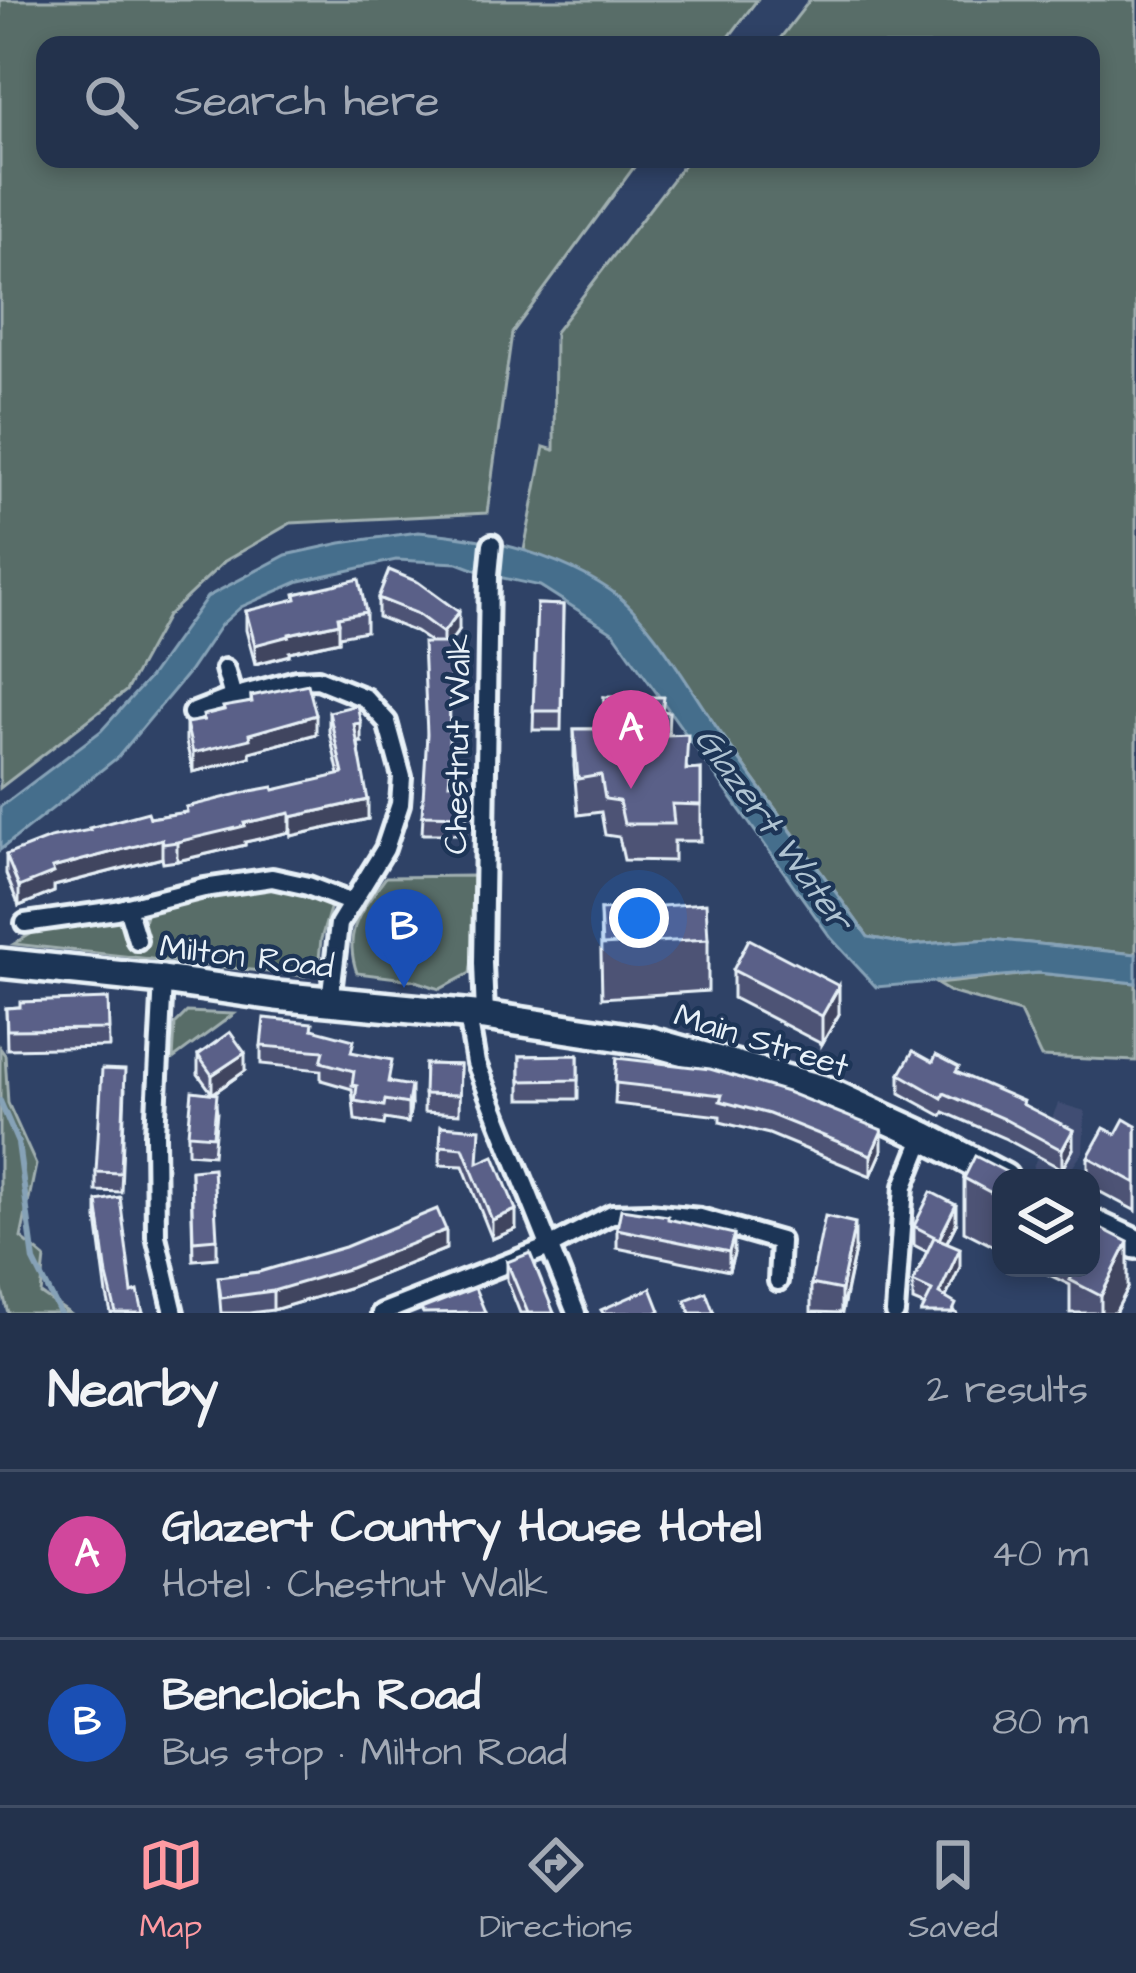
<!DOCTYPE html>
<html lang="en">
<head>
<meta charset="utf-8">
<style>
  :root { --surface:#23324c; --page:#2b3a53; --text:#f1f3f6; --muted:#a3aab5; --line:#404d64; --accent:#ff9aa2 }
  body { margin:0; font-family:"Architects Daughter",sans-serif; background:var(--page); color:var(--text) }
  .controls { position:absolute; right:36px; bottom:36px; display:grid; overflow:hidden; border-radius:24px; box-shadow:0 6px 18px #0003 }
  .controls button { width:108px; height:108px; display:grid; place-items:center; padding:0; border:0; border-bottom:3px solid var(--line); background:var(--surface); color:var(--text); font:60px sans-serif }
  .you { position:absolute; left:639px; top:918px; width:42px; height:42px; margin:-30px; border:9px solid #fff; border-radius:50%; background:#1a73e8; box-shadow:0 0 0 18px #1a73e833 }
  .badge { display:grid; place-items:center; width:78px; height:78px; border-radius:50%; background:var(--accent); color:#fff; font-size:39px; font-weight:700 }
  .pin { position:absolute; translate:-50% -99px; filter:drop-shadow(0 3px 6px #0008) }
  .pin::after { content:''; position:absolute; top:63px; width:42px; height:36px; background:inherit; clip-path:polygon(0 0,100% 0,50% 100%) }
  .list { margin:0; padding:0; list-style:none }
  h2 { display:flex; justify-content:space-between; align-items:center; height:156px; margin:0; padding:0 48px; font-size:51px }
  h2 small { font-size:39px; font-weight:400; color:var(--muted) }
  .list li { display:grid; grid-template-columns:78px 1fr auto; gap:36px; align-items:center; box-sizing:border-box; height:168px; padding:0 48px; border-top:3px solid var(--line) }
  .list b { display:block; font-size:45px; white-space:nowrap }
  .list p { margin:0; font-size:39px; white-space:nowrap; color:var(--muted) }
  .list em { font-size:39px; font-style:normal; color:var(--muted) }
  .icon { flex:none; width:66px; height:66px; fill:none; stroke:currentColor; stroke-width:2; stroke-linecap:round; stroke-linejoin:round }
  .map { position:relative; flex:none; width:1136px; height:1313px; overflow:hidden }
  .search { position:absolute; background:var(--surface); box-shadow:0 6px 18px #0003; left:36px; right:36px; top:36px; height:132px; display:flex; align-items:center; gap:30px; box-sizing:border-box; padding:0 42px; border-radius:24px; color:var(--muted); font-size:45px }
  .sheet { height:492px; background:var(--surface) }
  nav { display:flex; justify-content:space-around; align-items:center; box-sizing:border-box; height:168px; border-top:3px solid var(--line); background:var(--surface); font-size:33px; color:var(--muted) }
  nav a { display:grid; justify-items:center; gap:6px }
  nav .on { color:var(--accent) }
  .map>svg:first-child { display:block }
</style>
</head>
<body>
<div class="map">
<svg width="1136" height="1313" viewBox="0 0 1136 1313">
  <rect width="100%" height="100%" fill="#2f4266"/>
  <filter id="ink" filterUnits="userSpaceOnUse"><feTurbulence type="fractalNoise" baseFrequency=".00833" numOctaves="2"/><feDisplacementMap in="SourceGraphic" scale="24" xChannelSelector="R" yChannelSelector="G"/><feConvolveMatrix kernelMatrix="1 2 1 2 8 2 1 2 1" color-interpolation-filters="sRGB"/></filter>
  <g filter="url(#ink)">
    <path fill="#3f4e73" d="M1058 1103 1085 1111 1083 1152 1065 1178H1029Z"/>
    <g fill="#596d68" stroke="#a0afb0" stroke-width="3">
      <path d="M0 0H757L723 45H45V159H640L512 333 487 513 291 523 225 561 167 616 126 691 0 788Z"/>
      <path d="M810 0H1136V954L991 939 910 945 868 937 722 735 645 623 524 550 544 447 554 450 555 332 688 159H1091V45H775Z"/>
      <path d="M473 876V953L470 973 440 989 413 980 357 973C342 930 362 910 386 877Z"/>
      <path d="M271 888 304 893 332 902 321 939 318 969 305 976 14 944 34 932 111 917 125 925 132 943 146 939C144 927 141 917 151 910L242 890Z"/>
      <path d="M1038 973 1136 983V1061L1041 1057 1020 1012 950 992 937 984Z"/>
      <path d="M187 1012 234 1014 173 1059 175 1024Z"/>
      <path d="M0 1048 5 1055 8 1103 36 1165 21 1238 45 1258 41 1294 69 1313H8L0 1282Z"/>
    </g>
    <path fill="#456e8c" stroke="#86a2b7" stroke-width="3" d="M418 532C484 537 554 552 610 590 653 619 691 692 722 735 770 803 819 869 868 937L910 945 991 939 1136 954V983L1038 973 876 987 831 938 614 633 540 586 489 575 458 563 396 560 300 581 241 607 221 625 189 672 118 757 0 850V807L101 731 149 678 207 597 286 555 341 543Z"/>
    <g fill="none" stroke-linecap="round" stroke-linejoin="round">
      <path stroke="#86a2b7" stroke-width="6" d="M0 1101 18 1143 34 1261 60 1313"/>
      <g stroke="#e8f1f8" stroke-width="26">
        <g id="street">
          <path d="M225 669 233 697"/>
          <path d="M192 713 233 697 296 680 318 679 365 698 387 722 402 777 400 804 385 849 339 924 330 1002"/>
          <path d="M127 907 137 940"/>
          <path d="M25 923 116 910 204 888 272 878 308 886 352 903"/>
          <path d="M163 980 155 1134 156 1236 174 1313"/>
          <path d="M468 1016 476 1063 576 1313"/>
          <path d="M485 1016 483 963 489 575 492 544"/>
          <path d="M381 1313 549 1247 612 1214 649 1213 700 1218 780 1241 778 1281"/>
          <path d="M895 1313 904 1186 924 1136"/>
        </g>
      </g>
      <g stroke="#e8f1f8" stroke-width="36">
        <g id="primary">
          <path d="M0 963 163 980 276 996 485 1016 648 1041 824 1090 924 1136 1004 1178"/>
          <path d="M1091 1223 1136 1244"/>
        </g>
      </g>
      <use href="#street" stroke="#1d3557" stroke-width="16"/>
      <use href="#primary" stroke="#1d3557" stroke-width="27"/>
    </g>
    <g fill="#4d5375" stroke="#e8f1f8" stroke-width="3">
      <path d="M378 598 459 630 449 643 450 743 453 762 451 783 467 782 466 834H422L432 643 416 632 378 617Z"/>
      <path d="M537 604 563 605 561 730H533Z"/>
      <path d="M246 611 366 612V631L339 636V641L289 652V655L255 664 246 630Z"/>
      <path d="M251 696 316 734 250 752V757L193 772 186 742V723L203 720 251 702Z"/>
      <path d="M604 697 664 711 669 735 688 770 701 769V841H674V861L624 860 619 837 605 835 601 812 578 815 574 766V729H604Z"/>
      <path d="M329 712 361 742H358L368 819 291 836 290 832 245 842V845L177 861 163 863 162 858 54 886V892L19 906 6 874V855L150 818 186 812 339 775 329 731Z"/>
      <path d="M600 910 708 939V991L602 998Z"/>
      <path d="M733 970 839 1014 822 1044 733 998Z"/>
      <path d="M108 999 109 1047 7 1049 6 1008Z"/>
      <path d="M313 1029 354 1053 392 1082 411 1105 408 1123 385 1119 384 1125 355 1120 352 1089 321 1080V1070L261 1064V1046Z"/>
      <path d="M198 1055 245 1071 214 1093 217 1112 213 1155 188 1153V1134L212 1093 198 1074Z"/>
      <path d="M578 1055V1099H520V1056Z"/>
      <path d="M617 1058 882 1151 871 1176 769 1134 720 1122V1116L615 1104Z"/>
      <path d="M933 1062 1023 1104 1073 1149 1062 1169 1004 1138 944 1112 942 1116 900 1093V1074Z"/>
      <path d="M425 1064 460 1065 459 1114 424 1112Z"/>
      <path d="M125 1088 121 1192 96 1191V1172Z"/>
      <path d="M441 1126 479 1162 516 1229 492 1239 463 1166 440 1165Z"/>
      <path d="M1136 1126V1211L1091 1187V1178H1088V1157L1116 1134Z"/>
      <path d="M191 1170 217 1239V1258L193 1260Z"/>
      <path d="M964 1178H1001V1250L964 1231Z"/>
      <path d="M97 1201 132 1293 143 1313H111L107 1295 97 1219Z"/>
      <path d="M668 1219 734 1253 729 1271 617 1248V1229Z"/>
      <path d="M956 1224 947 1242 960 1267 946 1297 956 1313 925 1306 913 1301V1282L927 1252 914 1245V1226Z"/>
      <path d="M446 1249 351 1287 273 1310 249 1313H221L218 1277Z"/>
      <path d="M855 1250 842 1313 811 1312V1284Z"/>
      <path d="M507 1262 554 1313H520L507 1280Z"/>
      <path d="M1041 1268H1091L1128 1288 1115 1313H1070V1285L1041 1271Z"/>
    </g>
    <g fill="#3f445f" stroke="#e8f1f8" stroke-width="3">
      <path d="M459 612V630L443 652V633Z"/>
      <path d="M339 623V641L289 652V655L255 664V645L289 634Z"/>
      <path d="M316 715V734L250 752V757L193 772V753L249 734Z"/>
      <path d="M361 723V742L354 743V724Z"/>
      <path d="M368 800V819L291 836V817Z"/>
      <path d="M290 813V832L245 842V845L177 861V842L244 823Z"/>
      <path d="M162 839V858L54 886V892L19 906V887L52 868Z"/>
      <path d="M839 986V1014L822 1044V1016Z"/>
      <path d="M245 1053V1071L212 1094V1075Z"/>
      <path d="M411 1086V1105L408 1123V1104Z"/>
      <path d="M882 1130V1151L871 1176V1155Z"/>
      <path d="M1073 1130V1149L1062 1169V1150Z"/>
      <path d="M956 1205V1224L939 1257V1239Z"/>
      <path d="M516 1210V1229L492 1239V1220Z"/>
      <path d="M855 1223V1250L841 1313V1290Z"/>
      <path d="M446 1230V1249L351 1287 273 1310V1291Z"/>
      <path d="M734 1234V1253L729 1271V1252Z"/>
      <path d="M1128 1242V1288L1115 1313H1101V1296Z"/>
      <path d="M960 1248V1267L939 1312V1294Z"/>
    </g>
    <g fill="#5a6188" stroke="#e8f1f8" stroke-width="3">
      <path d="M389 570 418 582 459 612 443 633 416 613 378 598Z"/>
      <path d="M359 579 366 612 338 617 339 623 289 634V636L255 645 246 611 296 599 295 594Z"/>
      <path d="M537 604 563 605 561 711H533Z"/>
      <path d="M423 643H451L449 743H453L449 783 467 782 466 816 422 815 427 734Z"/>
      <path d="M308 684 316 715 249 734 250 739 193 753 186 723 204 720 203 715 224 710 223 707 252 702 251 696Z"/>
      <path d="M604 697H664L662 711 669 712 668 735 688 734 686 770 701 769V805L672 804 674 824H624L619 801 605 799 601 775 578 779 574 729H606Z"/>
      <path d="M357 705 361 723 354 724 368 800 291 817 290 813 244 823 245 826 177 842 163 844 162 839 52 868 54 873 19 887 6 855 50 838 90 830 89 828 148 812 150 818 187 812 186 807 251 791 273 787 274 790 343 774 329 712Z"/>
      <path d="M706 903 708 939 602 945 600 910Z"/>
      <path d="M749 939 839 986 822 1016 733 970Z"/>
      <path d="M108 999 109 1029 7 1030 6 1008 20 1007V1002Z"/>
      <path d="M264 1018 313 1023 312 1029 354 1040 351 1052 392 1060 388 1082 411 1086 408 1104 385 1100 384 1106 355 1101 357 1086 352 1085 354 1071 321 1062 324 1051 261 1046Z"/>
      <path d="M230 1032 245 1053 212 1075 198 1055Z"/>
      <path d="M913 1051 933 1062 936 1055 959 1067 956 1072 1023 1101 1022 1104 1073 1130 1062 1150 1004 1119 944 1093 942 1098 900 1074Z"/>
      <path d="M578 1055V1080L520 1081V1056Z"/>
      <path d="M617 1058 710 1069 787 1092 882 1130 871 1155 769 1114 720 1101 722 1095 615 1083Z"/>
      <path d="M425 1064 460 1065 459 1095 424 1094Z"/>
      <path d="M102 1069 125 1070 121 1173 96 1172Z"/>
      <path d="M192 1091 217 1094 213 1136 188 1134Z"/>
      <path d="M1124 1119 1136 1126V1183L1088 1157 1104 1128 1116 1134Z"/>
      <path d="M441 1126 480 1129 478 1163 494 1156 516 1210 492 1220 463 1148 440 1146Z"/>
      <path d="M975 1156 1018 1178H1001V1198L964 1178Z"/>
      <path d="M213 1168 217 1239 193 1241 191 1170Z"/>
      <path d="M931 1192 956 1205 939 1239 914 1226Z"/>
      <path d="M120 1197 132 1293 138 1291 143 1313H116L107 1276 97 1201Z"/>
      <path d="M437 1209 446 1230 351 1268 273 1291 221 1298 218 1277 259 1272 345 1247Z"/>
      <path d="M621 1209 668 1216V1219L734 1234 729 1252 617 1229Z"/>
      <path d="M825 1216 855 1223 841 1290 811 1284Z"/>
      <path d="M1091 1223 1128 1242 1101 1296 1070 1280 1076 1268H1091Z"/>
      <path d="M934 1237 960 1248 939 1294 956 1304 952 1313H921L932 1291 913 1282Z"/>
      <path d="M530 1253 554 1313H528L507 1262Z"/>
      <path d="M475 1288 485 1312 423 1313 421 1309Z"/>
      <path d="M651 1288 660 1311 655 1313H603L601 1310Z"/>
      <path d="M706 1292 714 1313H690L685 1300Z"/>
    </g>
  </g>
  <g text-anchor="middle" stroke-width="9" stroke-linejoin="round" paint-order="stroke">
    <g font-size="33" fill="#e8f1f8" stroke="#1d3557">
      <text transform="translate(456 744) rotate(-89)" y="12">Chestnut Walk</text>
      <text transform="translate(247 955) rotate(7)" y="12">Milton Road</text>
      <text transform="translate(762 1039) rotate(17)" y="12">Main Street</text>
    </g>
    <g font-size="36" font-style="italic" fill="#afc3d2" stroke="#1d3557">
      <text transform="translate(775 828) rotate(54)" y="13">Glazert Water</text>
    </g>
  </g>
</svg>
<div class="controls">
<button><svg class="icon" aria-label="layers" viewBox="0 0 24 24"><path d="M12 4l9 5-9 5-9-5zM3 14l9 5 9-5"/></svg></button>
</div>
<div class="you"></div>
<div class="pin badge" style="left:631px;top:789px;background:#d1479c">A</div>
<div class="pin badge" style="left:404px;top:988px;background:#1a4fb4">B</div>
<div class="search"><svg class="icon" aria-label="search" viewBox="0 0 24 24"><circle cx="10" cy="10" r="6"/><path d="M15 15l6 6"/></svg>Search here</div>
</div>
<section class="sheet">
<h2>Nearby<small>2 results</small></h2>
<ul class="list">
<li><span class="badge" style="background:#d1479c">A</span><div><b>Glazert Country House Hotel</b><p>Hotel · Chestnut Walk</p></div><em>40 m</em></li>
<li><span class="badge" style="background:#1a4fb4">B</span><div><b>Bencloich Road</b><p>Bus stop · Milton Road</p></div><em>80 m</em></li>
</ul>
</section>
<nav>
<a class="on"><svg class="icon" aria-label="map" viewBox="0 0 24 24"><path d="M3 6l6-2 6 2 6-2v14l-6 2-6-2-6 2zM9 4v14M15 6v14"/></svg>Map</a>
<a><svg class="icon" aria-label="directions" viewBox="0 0 24 24"><path d="M12 3l9 9-9 9-9-9zM9 14v-3h6M13 9l2 2-2 2"/></svg>Directions</a>
<a><svg class="icon" aria-label="saved" viewBox="0 0 24 24"><path d="M7 4h10v16l-5-4-5 4z"/></svg>Saved</a>
</nav>
</body>
</html>
